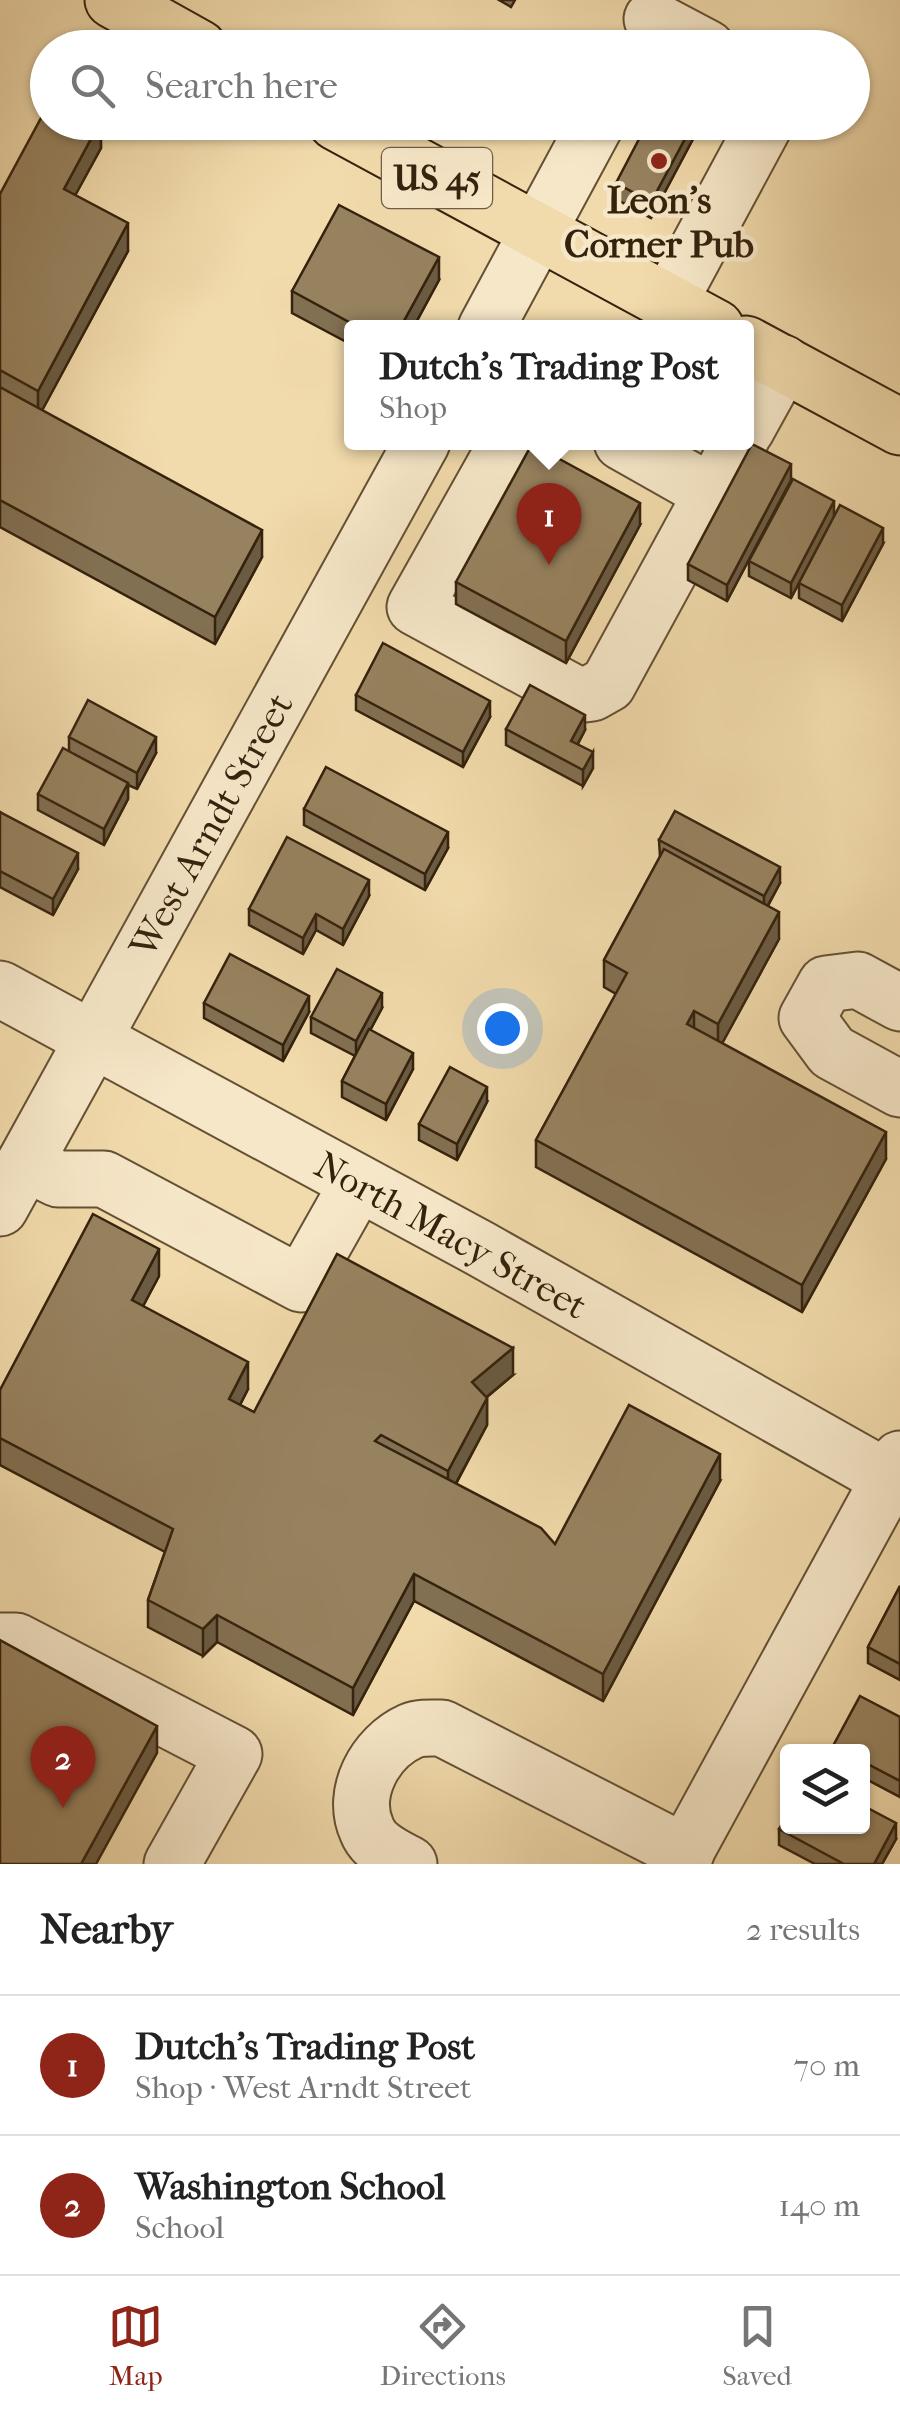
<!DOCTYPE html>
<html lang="en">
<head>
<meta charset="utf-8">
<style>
  :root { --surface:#fff; --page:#f2f2f2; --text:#222; --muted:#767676; --line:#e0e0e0; --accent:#8f2418 }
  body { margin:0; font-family:"IM FELL French Canon",serif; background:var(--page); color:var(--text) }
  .controls { position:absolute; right:30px; bottom:30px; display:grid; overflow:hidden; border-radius:10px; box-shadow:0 2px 8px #0004 }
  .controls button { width:90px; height:90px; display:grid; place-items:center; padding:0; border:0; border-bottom:2px solid var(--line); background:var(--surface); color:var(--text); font:50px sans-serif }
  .you { position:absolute; left:502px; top:1028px; width:35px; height:35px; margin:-25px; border:8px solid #fff; border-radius:50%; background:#1a73e8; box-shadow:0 0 0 15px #1a73e833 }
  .badge { display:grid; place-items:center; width:65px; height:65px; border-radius:50%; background:var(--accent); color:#fff; font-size:32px; font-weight:700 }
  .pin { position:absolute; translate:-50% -82px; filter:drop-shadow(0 2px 5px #0008) }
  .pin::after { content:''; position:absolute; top:52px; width:35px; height:30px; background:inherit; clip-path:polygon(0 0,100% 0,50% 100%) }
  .popup { position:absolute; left:344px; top:320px; width:410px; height:130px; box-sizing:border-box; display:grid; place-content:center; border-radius:10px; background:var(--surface); filter:drop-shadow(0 2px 8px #0005); font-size:32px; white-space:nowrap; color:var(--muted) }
  .popup b { font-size:38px; color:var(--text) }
  .popup::after { content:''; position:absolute; left:50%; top:100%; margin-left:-20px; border:20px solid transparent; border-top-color:var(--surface) }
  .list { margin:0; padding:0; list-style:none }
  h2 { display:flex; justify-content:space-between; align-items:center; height:130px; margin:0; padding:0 40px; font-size:42px }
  h2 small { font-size:32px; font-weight:400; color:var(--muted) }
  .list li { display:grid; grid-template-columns:65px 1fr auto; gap:30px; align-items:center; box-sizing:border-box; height:140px; padding:0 40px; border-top:2px solid var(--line) }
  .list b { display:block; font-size:38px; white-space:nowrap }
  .list p { margin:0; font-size:32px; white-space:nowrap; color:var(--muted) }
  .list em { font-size:32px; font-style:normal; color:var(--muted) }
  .icon { flex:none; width:55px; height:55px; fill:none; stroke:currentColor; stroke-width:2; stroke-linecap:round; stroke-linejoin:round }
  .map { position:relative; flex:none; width:900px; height:1864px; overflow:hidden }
  .search { position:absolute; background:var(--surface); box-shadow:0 2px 8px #0004; left:30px; right:30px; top:30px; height:110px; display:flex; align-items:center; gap:25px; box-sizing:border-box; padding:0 35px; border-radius:55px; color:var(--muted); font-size:38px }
  .sheet { height:410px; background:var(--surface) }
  nav { display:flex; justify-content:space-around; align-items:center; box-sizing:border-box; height:140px; border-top:2px solid var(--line); background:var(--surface); font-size:28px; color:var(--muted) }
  nav a { display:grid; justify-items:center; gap:5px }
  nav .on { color:var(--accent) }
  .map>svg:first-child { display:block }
</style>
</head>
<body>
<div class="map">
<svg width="900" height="1864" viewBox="0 0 900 1864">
  <rect width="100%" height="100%" fill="#f1daab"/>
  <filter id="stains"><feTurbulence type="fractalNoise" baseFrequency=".002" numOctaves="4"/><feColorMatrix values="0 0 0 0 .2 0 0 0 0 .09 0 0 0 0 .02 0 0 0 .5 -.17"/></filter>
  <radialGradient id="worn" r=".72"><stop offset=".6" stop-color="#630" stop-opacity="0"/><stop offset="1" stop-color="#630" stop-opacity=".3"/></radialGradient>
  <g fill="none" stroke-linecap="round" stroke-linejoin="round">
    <g stroke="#645034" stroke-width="59">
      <g id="minor">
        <path d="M652 19 707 48"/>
        <path d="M669 302 766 122"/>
        <path d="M486 328 597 122"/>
        <path d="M746 430 783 363"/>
        <path d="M520 442 501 454 415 607 577 695 592 693 608 684 740 442"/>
        <path d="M622 442 712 493"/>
        <path d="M0 989 481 1249 900 1485"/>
        <path d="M900 1003 858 980 826 984 807 1018 832 1052 900 1089"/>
        <path d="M25 1163 58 1179H104L301 1284 358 1183"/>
        <path d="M0 1208 422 442"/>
        <path d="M0 1641H16L234 1754 172 1864"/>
        <path d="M409 1864C394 1856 374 1848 367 1830 350 1793 375 1747 411 1731 420 1727 432 1728 442 1728L686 1853"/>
        <path d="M679 1864 900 1459"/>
      </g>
    </g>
    <g stroke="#35220d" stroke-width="59">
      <g id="major">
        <path d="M113 0 199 48"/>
        <path d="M336 122 716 328"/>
        <path d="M746 344 900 427"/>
      </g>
    </g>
    <use href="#minor" stroke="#f6e7c8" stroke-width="55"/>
    <use href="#major" stroke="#f1daab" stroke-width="55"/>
  </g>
  <g fill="#827052" stroke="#35220d" stroke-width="2.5">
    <path d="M499 0H515L511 7Z"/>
    <path d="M101 122V148L75 195 128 251 42 410 262 557 215 644 0 527V194Z"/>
    <path d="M702 122 651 218 616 199V183Z"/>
    <path d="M439 280 413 328H352V345L292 313V291Z"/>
    <path d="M791 480 727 601 688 580V564Z"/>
    <path d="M834 517 791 598 749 576V561Z"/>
    <path d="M640 525 566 663 456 604V582Z"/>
    <path d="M883 544 842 621 799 598V583Z"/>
    <path d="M356 695 490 717 463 767 356 710Z"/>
    <path d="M506 729 585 730 578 744 593 768 583 786 506 745Z"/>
    <path d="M69 737 156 753 137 789 128 785V799L104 845 38 810V794L69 751Z"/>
    <path d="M304 809 448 848 425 890 304 825Z"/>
    <path d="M0 812 78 869 53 915 0 887Z"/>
    <path d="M659 840 780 883 768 906 779 939 722 1043 886 1159 802 1312 536 1167V1140L616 994 604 987V960L660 857Z"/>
    <path d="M369 896 343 945 316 930 303 954 249 925V909Z"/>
    <path d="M204 1003 309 1012 283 1061 204 1018Z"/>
    <path d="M382 1008 370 1030 413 1069 386 1120 342 1097V1081L355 1056 311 1033V1017Z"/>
    <path d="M487 1102 457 1160 419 1140V1124Z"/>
    <path d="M159 1276 143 1306 248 1389 240 1405 254 1412 513 1375 487 1397V1425L456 1484 555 1544 720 1481 603 1701 414 1601 353 1715 217 1642 203 1656 148 1627V1600L165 1552 0 1465V1390Z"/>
    <path d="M900 1586V1680L868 1663V1647Z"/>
    <path d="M900 1717V1797L862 1777V1752H833V1746Z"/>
    <path d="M779 1829 896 1839 882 1864H815L779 1845Z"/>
  </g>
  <g fill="#6a5b42" stroke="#35220d" stroke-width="2.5">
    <path d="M100 122 101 148 64 216V189Z"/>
    <path d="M694 122H702L651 218V202Z"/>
    <path d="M128 223V251L38 418V391Z"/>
    <path d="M439 257V280L413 328H400Z"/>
    <path d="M791 464V480L727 601V585Z"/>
    <path d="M834 501V517L791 598V583Z"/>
    <path d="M640 503V525L566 663V641Z"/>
    <path d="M883 528V544L842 621V605Z"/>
    <path d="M262 530V557L215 644V617Z"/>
    <path d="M490 701V717L463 767V752Z"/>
    <path d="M585 715V730L571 756V741Z"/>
    <path d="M156 737V753L137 789V773Z"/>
    <path d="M593 752V768L583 786V770Z"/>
    <path d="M128 783V799L104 845V829Z"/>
    <path d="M448 832V848L425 890V874Z"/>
    <path d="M78 853V869L53 915V899Z"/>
    <path d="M780 867V883L764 912V896Z"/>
    <path d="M369 880V896L343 945V929Z"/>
    <path d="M779 912V939L718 1051V1024Z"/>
    <path d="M316 914V930L303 954V938Z"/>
    <path d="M382 993V1008L356 1057V1041Z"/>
    <path d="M309 996V1012L283 1061V1045Z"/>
    <path d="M694 1011V1038L687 1024Z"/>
    <path d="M413 1053V1069L386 1120V1104Z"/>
    <path d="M487 1087V1102L457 1160V1144Z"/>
    <path d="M886 1132V1159L802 1312V1285Z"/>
    <path d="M159 1249V1276L132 1327V1300Z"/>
    <path d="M513 1348V1375L472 1409V1382Z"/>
    <path d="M248 1362V1389L229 1426V1399Z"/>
    <path d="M487 1398V1425L448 1498V1471Z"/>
    <path d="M720 1454V1481L603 1701V1674Z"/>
    <path d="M414 1574V1601L353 1715V1688Z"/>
    <path d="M217 1615V1642L203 1656V1629Z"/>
    <path d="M157 1726V1753L96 1864H81Z"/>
    <path d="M896 1823V1839L882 1864H874Z"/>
  </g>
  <g fill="#97825f" stroke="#35220d" stroke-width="2.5">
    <path d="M48 105V122H100L64 189 128 223 38 391 0 370V194Z"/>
    <path d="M648 122H694L651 202 616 183Z"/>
    <path d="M339 205 439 257 400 328H360L292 291Z"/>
    <path d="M0 387 262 530 215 617 0 500Z"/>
    <path d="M532 444 640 503 566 641 456 582Z"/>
    <path d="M752 444 791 464 727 585 688 564Z"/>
    <path d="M793 479 834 501 791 583 749 561Z"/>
    <path d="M840 505 883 528 842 605 799 583Z"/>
    <path d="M383 643 490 701 463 752 356 695Z"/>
    <path d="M530 685 585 715 571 741 593 752 583 770 506 729Z"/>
    <path d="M88 700 156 737 137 773 69 737Z"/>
    <path d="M63 748 128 783 104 829 38 794Z"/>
    <path d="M326 767 448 832 425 874 304 809Z"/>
    <path d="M675 811 780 867 764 896 659 840Z"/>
    <path d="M0 812 78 853 53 899 0 871Z"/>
    <path d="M287 837 369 880 343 929 316 914 303 938 249 909Z"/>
    <path d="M664 849 779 912 718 1024 694 1011 687 1024 886 1132 802 1285 536 1140 627 973 604 960Z"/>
    <path d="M230 954 309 996 283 1045 204 1003Z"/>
    <path d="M337 969 382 993 356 1041 311 1017Z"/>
    <path d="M369 1029 413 1053 386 1104 342 1081Z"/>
    <path d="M450 1067 487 1087 457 1144 419 1124Z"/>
    <path d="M93 1214 159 1249 132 1300 248 1362 229 1399 254 1412 337 1254 513 1348 472 1382 487 1398 448 1471 381 1435 375 1441 541 1528 555 1544 629 1405 720 1454 603 1674 414 1574 353 1688 217 1615 203 1629 148 1600 173 1529 0 1438V1390Z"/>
    <path d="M900 1586V1664L868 1647Z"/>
    <path d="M0 1640 157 1726 81 1864H0Z"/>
    <path d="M860 1696 900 1717V1781L862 1761V1752H845L833 1746Z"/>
    <path d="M862 1805 896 1823 874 1864H844L779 1829 788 1814V1826H862Z"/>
  </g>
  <circle fill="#8f2418" stroke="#f6e7c8" stroke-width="4" cx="659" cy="161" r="10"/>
  <g text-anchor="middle" stroke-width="9" stroke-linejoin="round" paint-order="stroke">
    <rect fill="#f6e7c8" stroke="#6f5d45" stroke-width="2.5" x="382" y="148" width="110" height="60" rx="8"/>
    <g font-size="35" font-weight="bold" fill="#35220d">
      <text x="437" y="190">US 45</text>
    </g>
    <g font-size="38" font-weight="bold" fill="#35220d" stroke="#f6e7c8">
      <text x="659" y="213">Leon's<tspan x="659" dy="44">Corner Pub</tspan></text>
    </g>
    <g font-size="38" fill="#35220d" stroke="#f6e7c8">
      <text transform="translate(211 825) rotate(-61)" y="13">West Arndt Street</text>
      <text transform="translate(451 1235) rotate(29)" y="13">North Macy Street</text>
    </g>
  </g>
  <rect width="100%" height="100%" filter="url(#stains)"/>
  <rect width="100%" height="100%" fill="url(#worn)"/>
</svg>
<div class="controls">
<button><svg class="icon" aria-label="layers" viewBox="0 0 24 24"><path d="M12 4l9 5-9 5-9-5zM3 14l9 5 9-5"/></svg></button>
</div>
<div class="you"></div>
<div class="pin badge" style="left:549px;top:565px">1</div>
<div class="popup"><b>Dutch's Trading Post</b>Shop</div>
<div class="pin badge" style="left:63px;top:1808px">2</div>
<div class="search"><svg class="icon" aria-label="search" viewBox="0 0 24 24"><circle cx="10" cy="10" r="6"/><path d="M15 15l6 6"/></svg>Search here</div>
</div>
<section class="sheet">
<h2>Nearby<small>2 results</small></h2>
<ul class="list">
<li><span class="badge">1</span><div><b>Dutch's Trading Post</b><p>Shop · West Arndt Street</p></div><em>70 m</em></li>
<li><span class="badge">2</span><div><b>Washington School</b><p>School</p></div><em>140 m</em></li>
</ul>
</section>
<nav>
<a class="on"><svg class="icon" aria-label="map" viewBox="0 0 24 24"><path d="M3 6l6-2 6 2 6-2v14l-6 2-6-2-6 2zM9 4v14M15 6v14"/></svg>Map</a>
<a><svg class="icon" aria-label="directions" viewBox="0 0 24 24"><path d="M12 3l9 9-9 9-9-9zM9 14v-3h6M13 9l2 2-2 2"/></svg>Directions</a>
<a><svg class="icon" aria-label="saved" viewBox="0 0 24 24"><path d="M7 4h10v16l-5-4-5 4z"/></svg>Saved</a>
</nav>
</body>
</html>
